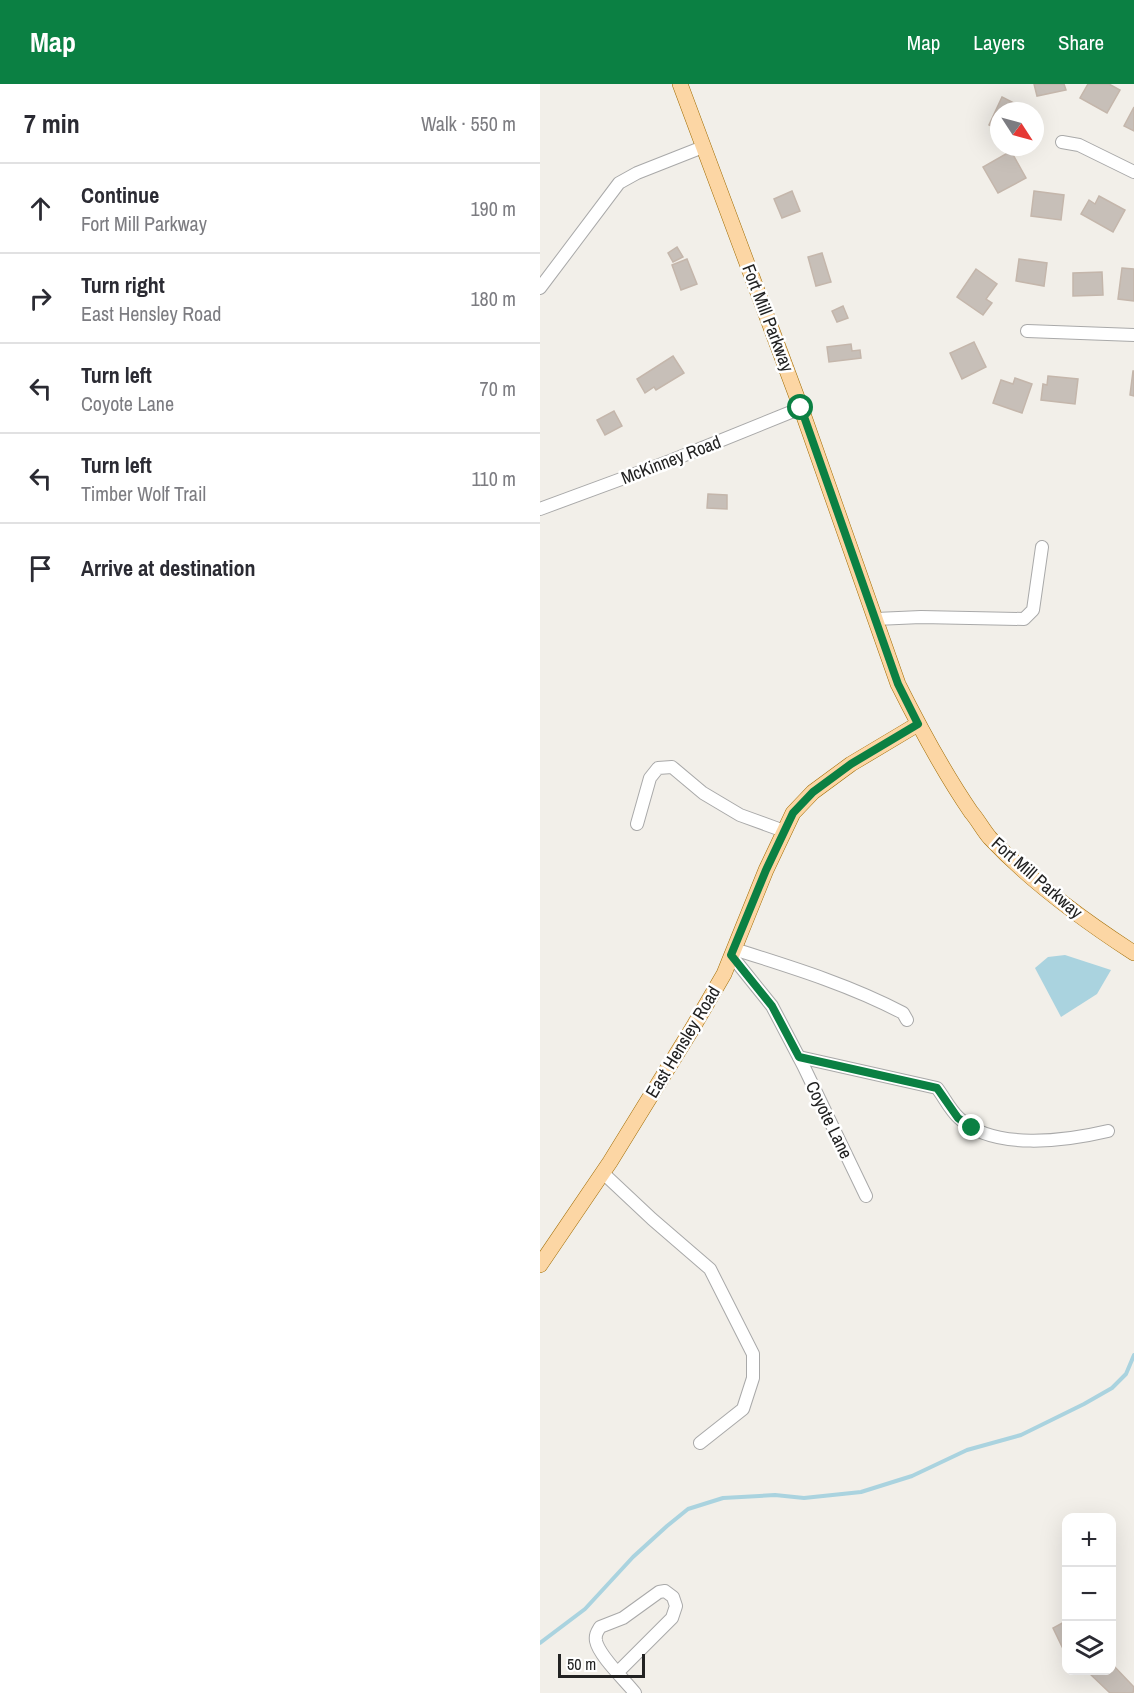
<!DOCTYPE html>
<html lang="en">
<head>
<meta charset="utf-8">
<style>
  :root { --surface:#fff; --page:#f7f7f7; --text:#2b2b33; --muted:#7c7c81; --line:#e1e1e2; --accent:#0b8043 }
  body { margin:0; font-family:"Archivo Narrow",sans-serif; background:var(--page); color:var(--text) }
  .controls { position:absolute; right:18px; bottom:18px; display:grid; overflow:hidden; border-radius:12px; box-shadow:0 6px 24px #0002 }
  .controls button { width:54px; height:54px; display:grid; place-items:center; padding:0; border:0; border-bottom:2px solid var(--line); background:var(--surface); color:var(--text); font:30px sans-serif }
  .compass { position:absolute; left:450px; top:18px; width:54px; height:54px; border-radius:50%; background:var(--surface); box-shadow:0 6px 24px #0002; rotate:126deg }
  .scale { position:absolute; left:18px; bottom:15px; width:87px; box-sizing:border-box; padding-left:6px; border:3px solid #222; border-top:0; font-size:16px; line-height:21px; white-space:nowrap; color:#222; -webkit-text-stroke:4px #fff; paint-order:stroke }
  .stop { position:absolute; width:18px; height:18px; margin:-14px; border:4px solid #0b8043; border-radius:50%; background:#fff }
  .stop.end { background:#0b8043; border-color:#fff; box-shadow:0 2px 6px #0008 }
  .list { margin:0; padding:0; list-style:none }
  h2 { display:flex; justify-content:space-between; align-items:center; height:78px; margin:0; padding:0 24px; font-size:26px }
  h2 small { font-size:20px; font-weight:400; color:var(--muted) }
  .list li { display:grid; grid-template-columns:39px 1fr auto; gap:18px; align-items:center; box-sizing:border-box; height:90px; padding:0 24px; border-top:2px solid var(--line) }
  .list b { display:block; font-size:22px; white-space:nowrap }
  .list p { margin:0; font-size:20px; white-space:nowrap; color:var(--muted) }
  .list em { font-size:20px; font-style:normal; color:var(--muted) }
  .icon { flex:none; width:33px; height:33px; fill:none; stroke:currentColor; stroke-width:2; stroke-linecap:round; stroke-linejoin:round }
  .map { position:relative; flex:none; width:594px; height:1609px; overflow:hidden }
  header { display:flex; align-items:center; gap:36px; box-sizing:border-box; height:84px; padding:0 30px; background:var(--accent); color:#fff }
  header strong { font-size:28px }
  nav { display:flex; gap:33px; margin-inline-start:auto; font-size:21px }
  main { display:flex }
  aside { flex:1; background:var(--surface) }
  .map>svg:first-child { display:block }
</style>
</head>
<body>
<header>
<strong>Map</strong>
<nav><a>Map</a><a>Layers</a><a>Share</a></nav>
</header>
<main>
<aside>
<h2>7 min<small>Walk · 550 m</small></h2>
<ul class="list">
<li><svg class="icon" aria-label="ahead" viewBox="0 0 24 24"><path d="M12 20V5M6 11l6-6 6 6"/></svg><div><b>Continue</b><p>Fort Mill Parkway</p></div><em>190 m</em></li>
<li><svg class="icon" aria-label="right" viewBox="0 0 24 24"><path d="M7 20v-9h11M14 6l5 5-5 5"/></svg><div><b>Turn right</b><p>East Hensley Road</p></div><em>180 m</em></li>
<li><svg class="icon" aria-label="left" viewBox="0 0 24 24"><path d="M17 20v-9H6M10 6l-5 5 5 5"/></svg><div><b>Turn left</b><p>Coyote Lane</p></div><em>70 m</em></li>
<li><svg class="icon" aria-label="left" viewBox="0 0 24 24"><path d="M17 20v-9H6M10 6l-5 5 5 5"/></svg><div><b>Turn left</b><p>Timber Wolf Trail</p></div><em>110 m</em></li>
<li><svg class="icon" aria-label="arrive" viewBox="0 0 24 24"><path d="M6 21V4h12l-3 4 3 4H6"/></svg><div><b>Arrive at destination</b></div></li>
</ul>
</aside>
<div class="map">
<svg width="594" height="1609" viewBox="0 0 594 1609">
  <rect width="100%" height="100%" fill="#f2efe9"/>
  <path fill="#aad3df" d="M525 871 571 886 557 910 521 933 495 884 508 873Z"/>
  <g fill="none" stroke-linecap="round" stroke-linejoin="round">
    <path stroke="#aad3df" stroke-width="4" d="M0 1559 45 1525 93 1473 127 1442 148 1425 183 1414 235 1411 264 1414 321 1408 372 1392 427 1366 481 1351 544 1320 572 1304 586 1290 594 1271"/>
  </g>
  <g fill="#c7bfb8" stroke="#c4b6ab" stroke-width="1.5">
    <path d="M494 0H524L526 6 497 12Z"/>
    <path d="M548 0H569L580 6 567 29 540 14Z"/>
    <path d="M462 13 484 24 483 27H459V46L449 41Z"/>
    <path d="M594 23V47L584 42Z"/>
    <path d="M471 67 486 94 458 109 443 83Z"/>
    <path d="M252 107 260 127 242 134 234 115Z"/>
    <path d="M494 107 524 111 521 136 491 132Z"/>
    <path d="M559 112 585 126 573 148 541 130 549 116 555 120Z"/>
    <path d="M137 163 143 173 133 178 128 169Z"/>
    <path d="M282 169 291 198 276 202 268 173Z"/>
    <path d="M147 175 157 200 141 206 132 181Z"/>
    <path d="M479 175 507 179 504 202 476 197Z"/>
    <path d="M582 184 594 185V217L578 215Z"/>
    <path d="M436 185 457 200 446 215 452 219 443 231 417 213Z"/>
    <path d="M562 188 563 211 533 212V189Z"/>
    <path d="M303 222 308 234 297 238 292 227Z"/>
    <path d="M434 258 446 283 422 295 410 269Z"/>
    <path d="M311 260 312 267 320 266 321 274 289 278 287 263Z"/>
    <path d="M133 272 144 289 116 306 114 303 105 309 97 295Z"/>
    <path d="M593 287H594V312L590 311Z"/>
    <path d="M508 292 538 295 535 320 501 316 503 300 507 301Z"/>
    <path d="M475 294 492 300 482 329 453 319 461 296 473 300Z"/>
    <path d="M74 327 82 342 65 351 57 336Z"/>
    <path d="M168 410 187 411V425L167 424Z"/>
    <path d="M526 1537V1571L513 1544Z"/>
    <path d="M572 1580 594 1603 593 1609H570L550 1590 553 1586H572Z"/>
  </g>
  <g fill="none" stroke-linecap="round" stroke-linejoin="round">
    <g stroke="#a9a9a9" stroke-width="14">
      <g id="minor">
        <path d="M522 58 539 61 594 88"/>
        <path d="M0 204 79 99 97 89 163 63"/>
        <path d="M487 247 594 251"/>
        <path d="M0 425 130 377 261 324"/>
        <path d="M336 535 381 533 484 535 493 526 502 463"/>
        <path d="M97 740 110 694 118 684 132 683 163 709 200 731 244 747"/>
        <path d="M194 865C251 883 310 901 363 929L367 936"/>
        <path d="M191 871 232 922 263 981 326 1112"/>
        <path d="M259 973 397 1004C404 1013 410 1026 419 1034 453 1067 526 1057 568 1047"/>
        <path d="M63 1089 112 1135 170 1185 213 1270V1294L203 1325 160 1359"/>
        <path d="M78 1588 132 1534 136 1522 133 1513 125 1507 119 1508 83 1534 60 1543C57 1548 55 1551 56 1557 59 1572 85 1596 95 1609"/>
      </g>
    </g>
    <g stroke="#a06b00" stroke-width="16">
      <g id="major">
        <path d="M140 0 261 324 358 600C380 644 403 687 431 728 438 736 443 746 450 754 492 799 543 836 594 869"/>
        <path d="M0 1181 70 1078 152 945 184 890 226 786 253 729 273 708 311 680 378 640"/>
      </g>
    </g>
    <use href="#minor" stroke="#fff" stroke-width="12"/>
    <use href="#major" stroke="#fcd6a4" stroke-width="15"/>
  </g>
  <g fill="none" stroke-linecap="round" stroke-linejoin="round">
    <path stroke="#0b8043" stroke-width="8" d="M261 324 358 600 378 640 311 680 273 708 253 729 226 786 191 871 232 922 259 973 397 1004 418 1034 432 1044"/>
  </g>
  <g text-anchor="middle" stroke-width="5" stroke-linejoin="round" paint-order="stroke">
    <g font-size="18" fill="#222" stroke="#fff">
      <text transform="translate(228 234) rotate(69)" y="6">Fort Mill Parkway</text>
      <text transform="translate(131 376) rotate(-21)" y="6">McKinney Road</text>
      <text transform="translate(497 794) rotate(41)" y="6">Fort Mill Parkway</text>
      <text transform="translate(143 958) rotate(-59)" y="6">East Hensley Road</text>
      <text transform="translate(289 1036) rotate(64)" y="6">Coyote Lane</text>
    </g>
  </g>
</svg>
<div class="controls">
<button>+</button>
<button>−</button>
<button><svg class="icon" aria-label="layers" viewBox="0 0 24 24"><path d="M12 4l9 5-9 5-9-5zM3 14l9 5 9-5"/></svg></button>
</div>
<svg class="compass" viewBox="-18 -18 36 36"><path d="M0-13l5 13h-10z" fill="#e53935"/><path d="M0 13l5-13h-10z" fill="#7c7c81"/></svg>
<div class="scale">50 m</div>
<div class="stop" style="left:261px;top:324px"></div>
<div class="stop end" style="left:432px;top:1044px"></div>
</div>
</main>
</body>
</html>
